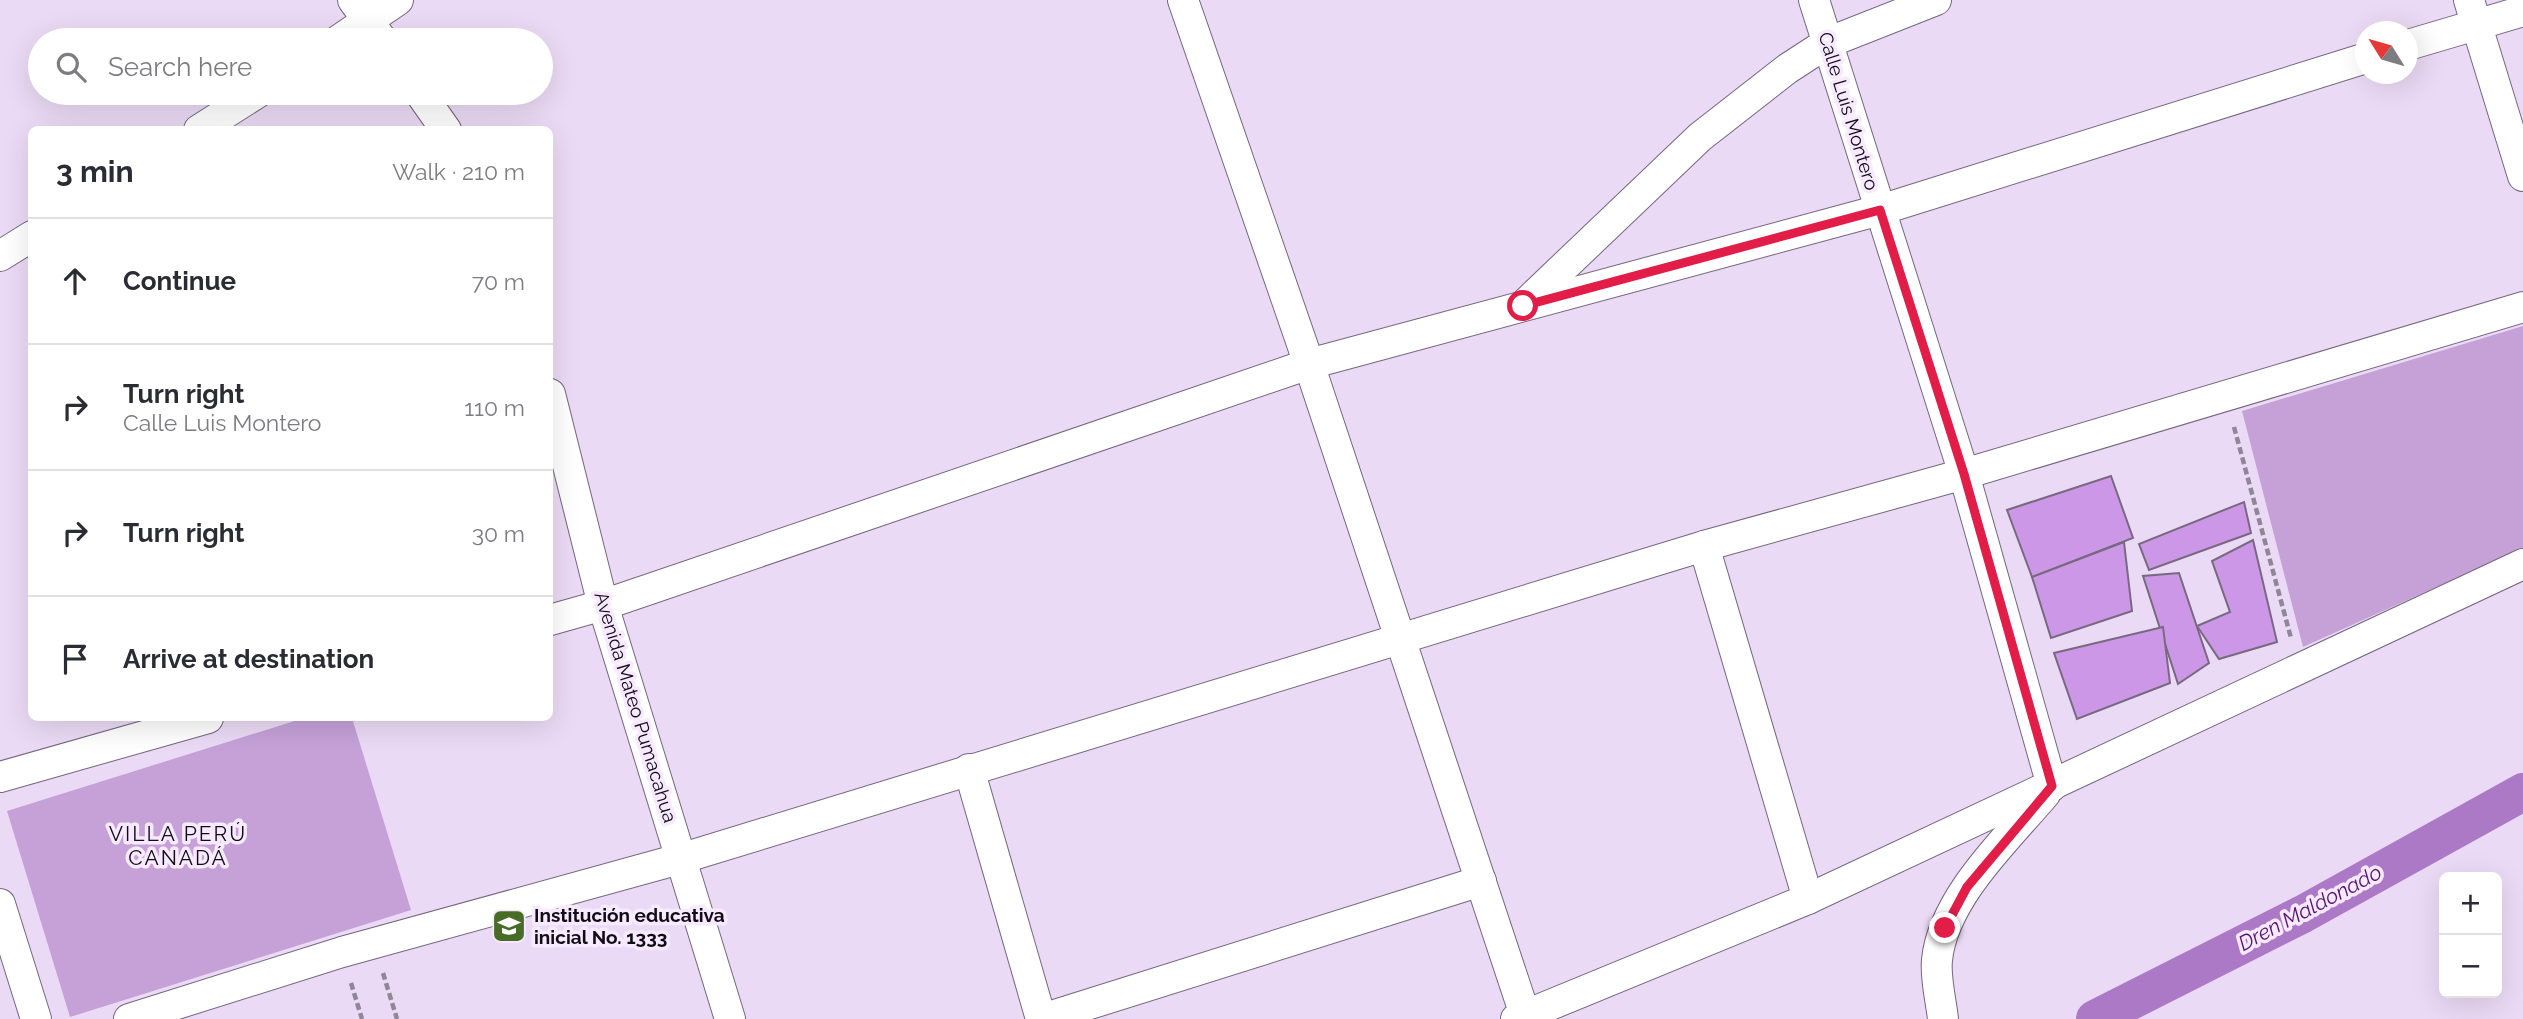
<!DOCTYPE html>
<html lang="en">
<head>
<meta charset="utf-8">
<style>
  :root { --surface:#fff; --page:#f2f2f3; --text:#2b2b33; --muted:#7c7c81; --line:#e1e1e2 }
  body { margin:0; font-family:Raleway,sans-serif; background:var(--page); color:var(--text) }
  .controls { position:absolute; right:21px; bottom:21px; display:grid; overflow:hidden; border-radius:10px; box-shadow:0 7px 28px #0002 }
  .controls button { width:63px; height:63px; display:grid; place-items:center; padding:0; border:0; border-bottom:2px solid var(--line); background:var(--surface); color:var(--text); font:35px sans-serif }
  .compass { position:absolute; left:2355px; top:21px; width:63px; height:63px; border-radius:50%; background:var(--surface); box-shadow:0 7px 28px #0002; rotate:307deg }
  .stop { position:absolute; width:21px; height:21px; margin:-16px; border:5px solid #e11d48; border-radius:50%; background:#fff }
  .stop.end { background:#e11d48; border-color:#fff; box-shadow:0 2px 7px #0008 }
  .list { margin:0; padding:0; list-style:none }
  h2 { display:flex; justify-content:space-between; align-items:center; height:91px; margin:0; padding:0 28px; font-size:30px }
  h2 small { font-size:23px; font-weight:400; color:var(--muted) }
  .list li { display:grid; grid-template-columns:46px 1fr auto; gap:21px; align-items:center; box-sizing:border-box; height:126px; padding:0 28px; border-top:2px solid var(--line) }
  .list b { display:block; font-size:26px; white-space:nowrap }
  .list p { margin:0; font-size:23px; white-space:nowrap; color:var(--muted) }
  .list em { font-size:23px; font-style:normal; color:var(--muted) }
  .icon { flex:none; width:38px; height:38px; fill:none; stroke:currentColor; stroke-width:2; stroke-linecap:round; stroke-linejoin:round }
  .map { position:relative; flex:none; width:2523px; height:1019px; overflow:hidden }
  .search { position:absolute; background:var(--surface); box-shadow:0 7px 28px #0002; left:28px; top:28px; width:525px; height:77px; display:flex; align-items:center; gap:18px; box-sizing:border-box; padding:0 24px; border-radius:38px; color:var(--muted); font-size:26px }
  .panel { position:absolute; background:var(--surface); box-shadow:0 7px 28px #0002; left:28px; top:126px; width:525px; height:595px; border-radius:10px }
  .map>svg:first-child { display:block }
</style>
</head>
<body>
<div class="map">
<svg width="2523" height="1019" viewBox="0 0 2523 1019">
  <rect width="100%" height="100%" fill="#ebdaf5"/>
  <g fill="#c5a1d8">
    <path d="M2523 326V548L2303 647 2242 411Z"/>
    <path d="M304 718H352L411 910 70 1017 7 811Z"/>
  </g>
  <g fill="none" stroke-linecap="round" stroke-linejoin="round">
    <path stroke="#ab79c6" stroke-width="38" d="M2095 1019 2303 914 2523 792"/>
  </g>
  <g fill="#cb97e6" stroke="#786981" stroke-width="2">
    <path d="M2111 476 2133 538 2032 577 2007 510Z"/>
    <path d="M2244 502 2251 533 2149 570 2139 544Z"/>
    <path d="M2253 540 2277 642 2219 659 2197 626 2230 612 2212 561Z"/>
    <path d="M2124 542 2132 611 2051 638 2032 577Z"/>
    <path d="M2179 573 2209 663 2178 684 2143 576Z"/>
    <path d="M2163 627 2170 683 2077 719 2054 653Z"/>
  </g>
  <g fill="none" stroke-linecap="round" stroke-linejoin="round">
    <g stroke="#75667d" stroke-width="32">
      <g id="street">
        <path d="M353 0 382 40"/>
        <path d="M1183 0 1309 364 1525 1015"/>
        <path d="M1814 0 1964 474 2052 786"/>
        <path d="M2469 0 2523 176"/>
        <path d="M339 40 398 0"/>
        <path d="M2408 45 2523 11"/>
        <path d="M420 93 446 130"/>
        <path d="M199 130 257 93"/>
        <path d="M0 256 32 236"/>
        <path d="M1526 303 1700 137 1787 69 1827 43 1936 0"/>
        <path d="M550 394 603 605 730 1019"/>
        <path d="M1704 546 1808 899"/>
        <path d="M550 620 603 605 1309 364 1880 210 2366 58"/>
        <path d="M969 769 1041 1019"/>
        <path d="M0 777 208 718"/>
        <path d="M0 904 36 1019"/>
        <path d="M129 1019 342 952 683 858 1704 546 1964 474 2523 307"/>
        <path d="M1042 1019 1481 881"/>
        <path d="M1516 1019 1808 899 2523 564"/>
        <path d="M1943 1019C1941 1000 1935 978 1937 960 1943 898 2007 839 2045 794"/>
      </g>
    </g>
    <g stroke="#918598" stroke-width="4.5" stroke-dasharray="7 3.5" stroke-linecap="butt">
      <path d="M2234 427 2291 638"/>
      <path d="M383 973 397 1019"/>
      <path d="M351 983 362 1019"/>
    </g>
    <use href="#street" stroke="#fff" stroke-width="30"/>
  </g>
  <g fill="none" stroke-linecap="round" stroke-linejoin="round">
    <path stroke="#e11d48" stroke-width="9" d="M1523 306 1880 210 1964 474 2052 786 1967 887 1945 928"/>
  </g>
  <defs>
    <g id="school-square" transform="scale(1.75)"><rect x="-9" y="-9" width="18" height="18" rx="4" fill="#466c26" stroke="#f7e9ff"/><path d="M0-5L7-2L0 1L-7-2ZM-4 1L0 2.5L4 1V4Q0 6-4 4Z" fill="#fff"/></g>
  </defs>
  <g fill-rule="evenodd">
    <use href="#school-square" x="509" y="926"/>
  </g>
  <g text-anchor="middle" stroke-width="7" stroke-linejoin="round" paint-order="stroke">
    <g font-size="19" fill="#120c15" stroke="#f7e9ff">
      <text transform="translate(1849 111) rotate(73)" y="7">Calle Luis Montero</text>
      <text transform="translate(636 707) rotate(73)" y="7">Avenida Mateo Pumacahua</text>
    </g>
    <g font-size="19" font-weight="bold" fill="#120c15" stroke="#f7e9ff" text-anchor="start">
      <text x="534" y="922">Institución educativa<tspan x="534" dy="22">inicial No. 1333</tspan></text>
    </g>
    <g font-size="21" letter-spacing="2" fill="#120c15" stroke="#f7e9ff">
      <text x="178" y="841">VILLA PERÚ<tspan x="178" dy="24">CANADÁ</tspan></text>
    </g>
    <g font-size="21" font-style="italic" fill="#561371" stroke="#f7e9ff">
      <text transform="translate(2310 908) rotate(-28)" y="7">Dren Maldonado</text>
    </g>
  </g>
</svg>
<div class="controls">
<button>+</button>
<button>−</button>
</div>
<svg class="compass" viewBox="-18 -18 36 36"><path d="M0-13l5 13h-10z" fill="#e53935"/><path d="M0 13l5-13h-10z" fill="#7c7c81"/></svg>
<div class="stop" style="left:1523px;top:306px"></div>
<div class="stop end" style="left:1945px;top:928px"></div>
<div class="search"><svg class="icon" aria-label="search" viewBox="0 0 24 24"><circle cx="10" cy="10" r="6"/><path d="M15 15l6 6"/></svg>Search here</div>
<section class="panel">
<h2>3 min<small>Walk · 210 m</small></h2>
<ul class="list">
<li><svg class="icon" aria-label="ahead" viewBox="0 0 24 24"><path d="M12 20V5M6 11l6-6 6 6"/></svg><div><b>Continue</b></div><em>70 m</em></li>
<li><svg class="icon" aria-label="right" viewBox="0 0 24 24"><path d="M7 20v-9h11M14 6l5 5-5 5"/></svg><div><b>Turn right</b><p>Calle Luis Montero</p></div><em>110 m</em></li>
<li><svg class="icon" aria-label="right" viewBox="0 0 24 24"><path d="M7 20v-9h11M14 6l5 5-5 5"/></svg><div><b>Turn right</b></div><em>30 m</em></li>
<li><svg class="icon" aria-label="arrive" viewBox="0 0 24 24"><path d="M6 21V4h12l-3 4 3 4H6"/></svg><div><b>Arrive at destination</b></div></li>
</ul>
</section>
</div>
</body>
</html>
